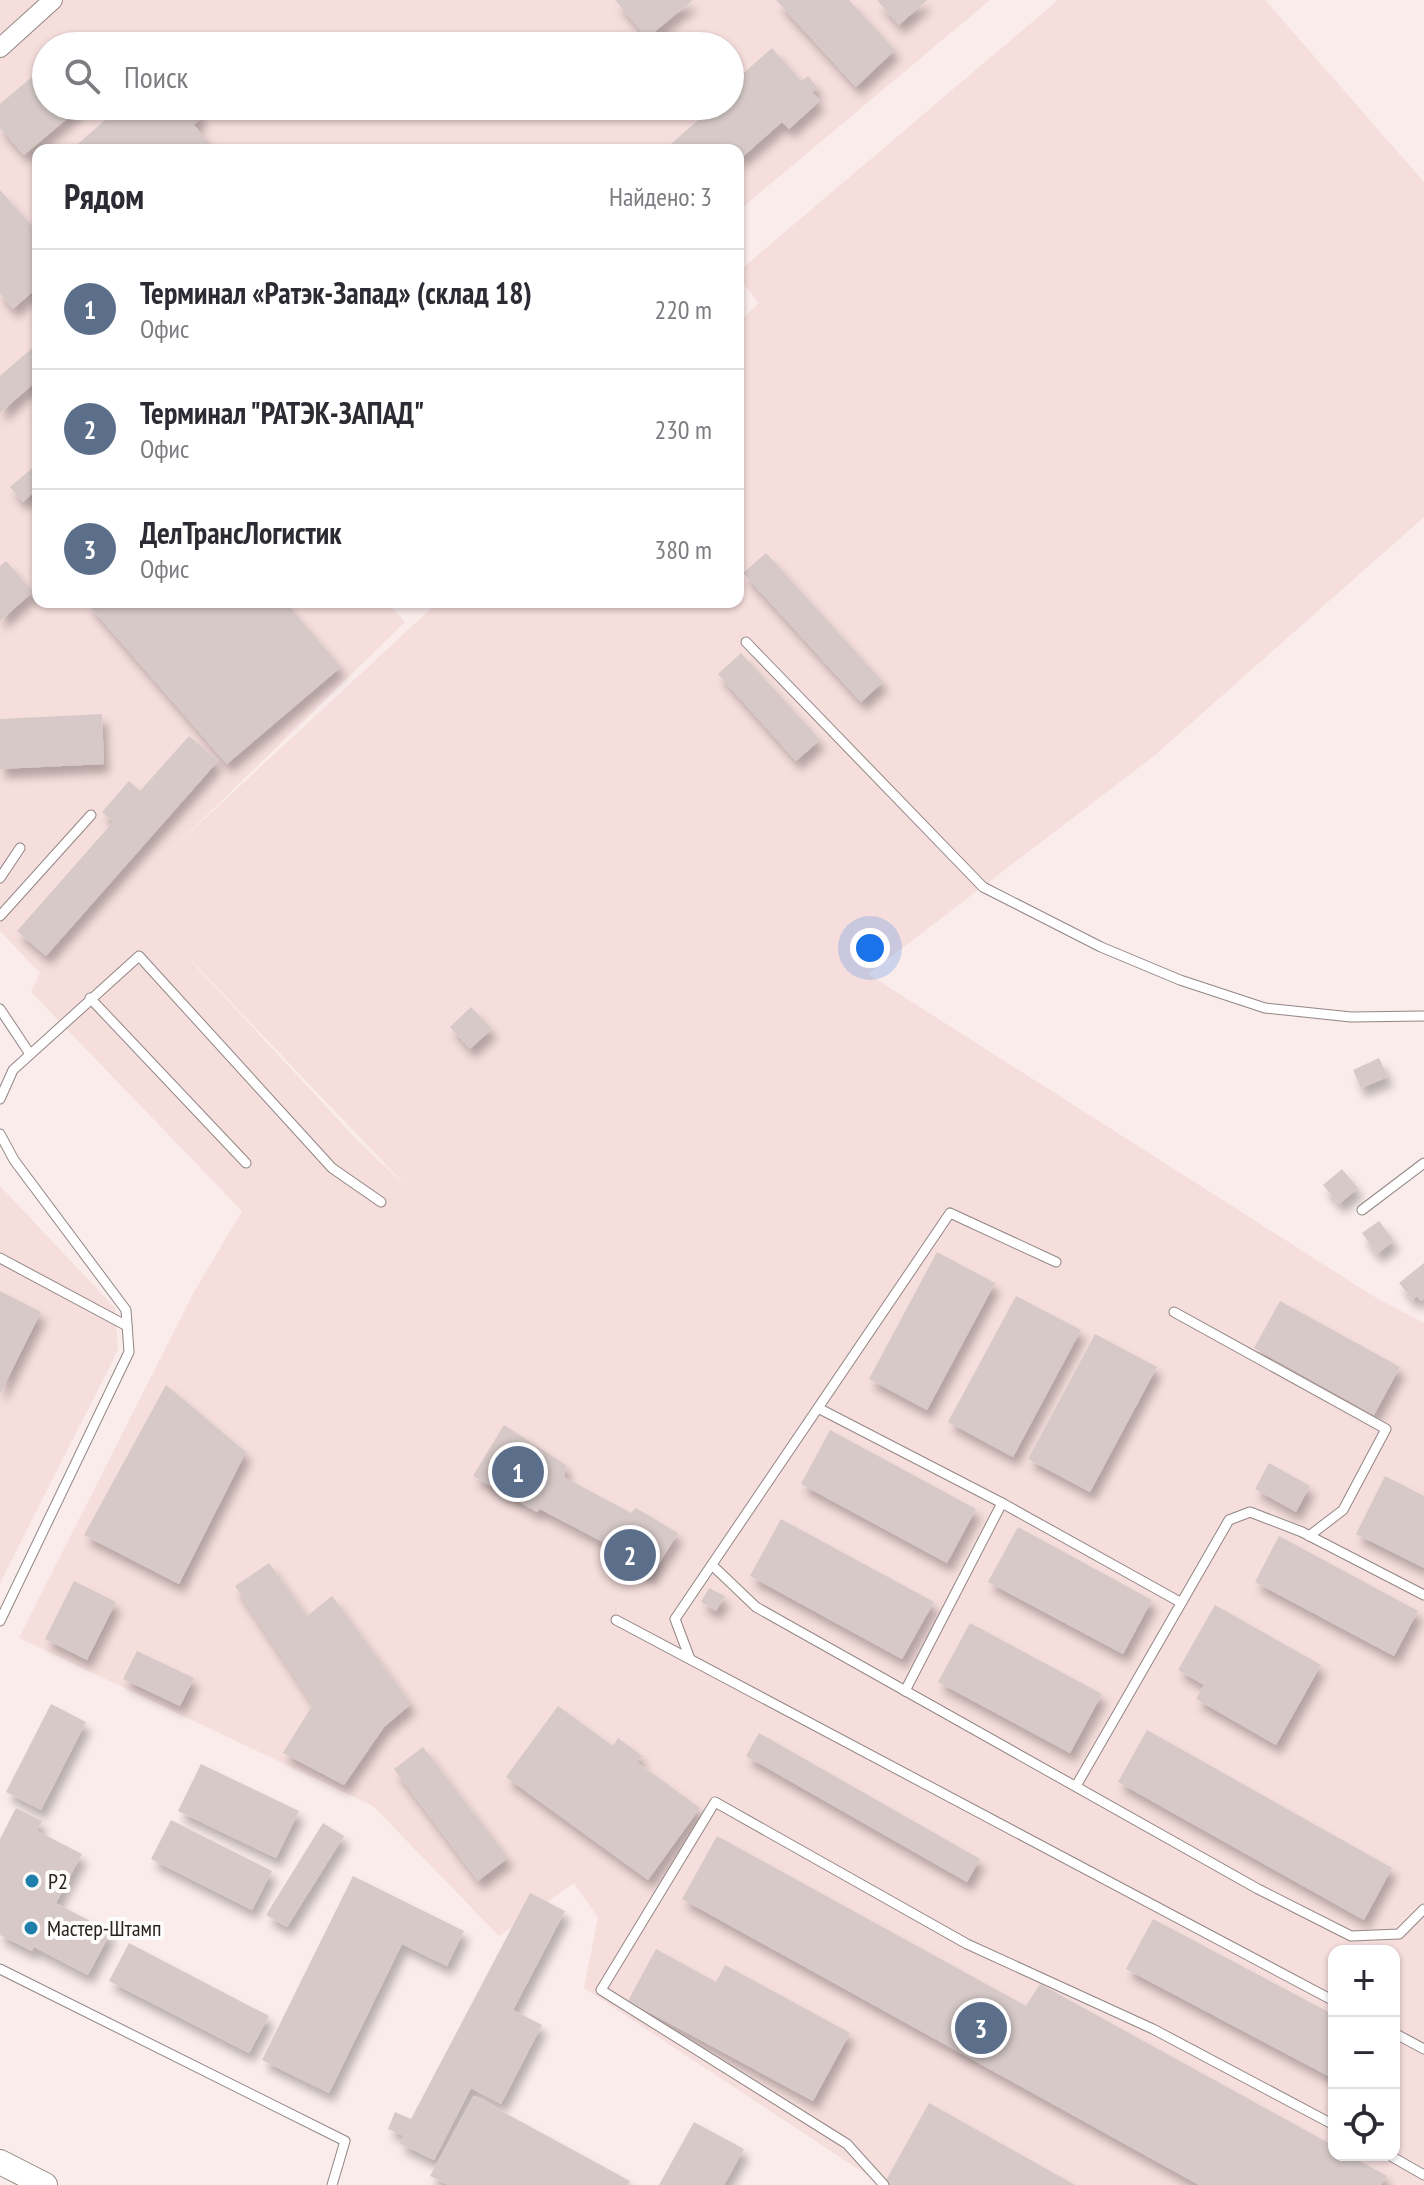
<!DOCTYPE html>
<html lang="ru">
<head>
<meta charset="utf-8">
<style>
  :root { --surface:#fff; --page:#f7f7f7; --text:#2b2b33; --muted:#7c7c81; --line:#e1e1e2; --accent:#b45309 }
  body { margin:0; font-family:"PT Sans Narrow",sans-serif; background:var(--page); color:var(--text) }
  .controls { position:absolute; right:24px; bottom:24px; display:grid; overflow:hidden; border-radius:16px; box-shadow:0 2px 6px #0004 }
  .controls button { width:72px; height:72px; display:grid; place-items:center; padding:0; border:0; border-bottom:2px solid var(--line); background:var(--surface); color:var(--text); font:40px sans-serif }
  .you { position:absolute; left:870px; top:948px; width:28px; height:28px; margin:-20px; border:6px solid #fff; border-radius:50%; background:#1a73e8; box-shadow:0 0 0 12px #1a73e833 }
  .badge { display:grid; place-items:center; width:52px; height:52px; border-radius:50%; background:var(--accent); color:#fff; font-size:26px; font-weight:700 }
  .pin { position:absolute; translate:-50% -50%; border:4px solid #fff; box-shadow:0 2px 8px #0006 }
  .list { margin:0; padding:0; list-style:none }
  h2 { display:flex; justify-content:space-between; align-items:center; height:104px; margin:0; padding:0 32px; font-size:34px }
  h2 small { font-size:26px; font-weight:400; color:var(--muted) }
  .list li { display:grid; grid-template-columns:52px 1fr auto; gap:24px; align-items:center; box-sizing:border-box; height:120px; padding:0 32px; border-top:2px solid var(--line) }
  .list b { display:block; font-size:30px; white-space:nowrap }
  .list p { margin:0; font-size:26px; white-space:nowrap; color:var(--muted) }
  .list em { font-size:26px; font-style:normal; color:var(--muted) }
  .icon { flex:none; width:44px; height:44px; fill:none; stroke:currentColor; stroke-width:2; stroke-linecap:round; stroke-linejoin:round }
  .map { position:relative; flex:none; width:1424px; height:2185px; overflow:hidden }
  .search { position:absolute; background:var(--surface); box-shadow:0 2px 6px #0004; left:32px; top:32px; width:712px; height:88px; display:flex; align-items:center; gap:20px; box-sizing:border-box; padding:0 28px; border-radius:44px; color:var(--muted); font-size:30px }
  .panel { position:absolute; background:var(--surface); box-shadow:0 2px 6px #0004; left:32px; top:144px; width:712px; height:464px; border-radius:16px }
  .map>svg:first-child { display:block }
</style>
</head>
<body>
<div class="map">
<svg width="1424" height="2185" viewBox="0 0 1424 2185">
  <defs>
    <filter id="shadow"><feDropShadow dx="5" dy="9" stdDeviation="4" flood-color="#0004"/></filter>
  </defs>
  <rect width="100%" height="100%" fill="#f9eceb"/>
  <g fill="#f5dedc" fill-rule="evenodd">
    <path d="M0 0H990L738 211V150H38V602H387L405 622 170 851 438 602H738V323L759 303 738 276V272L1058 0H1265L1424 182V517L1154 756 868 974 1373 1296 1424 1323V2185H882L584 1988 598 1918 574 1883 499 1936 373 1806 19 1638 194 1292 242 1211 31 992 40 973 0 931ZM46 46H730V106H46ZM190 960H191L408 1188 358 1141ZM1334 1951H1394V2155H1334Z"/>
    <path d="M0 1186 115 1308 118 1350 0 1583Z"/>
  </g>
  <g fill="#d6c9c8" filter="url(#shadow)">
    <path d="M615 0H693L647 38Z"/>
    <path d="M776 0H849L895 50 856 87Z"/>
    <path d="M877 0H927L899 25Z"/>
    <path d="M85 32 97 46H69Z"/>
    <path d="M772 48 801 81 808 76 818 88 812 92 820 101 789 129 782 122 738 161V150H664L714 106H730V92L743 81 739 77Z"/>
    <path d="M46 65V106H82L24 155 0 128V104Z"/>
    <path d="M121 106H193L203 117 194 125 215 150H71Z"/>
    <path d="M0 190 38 233V287L13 309 0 294Z"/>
    <path d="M38 343V380L0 413V376Z"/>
    <path d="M38 463V499L33 493 23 502 10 487Z"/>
    <path d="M766 553 883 682 861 702 743 573Z"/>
    <path d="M6 561 33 592 0 621V566Z"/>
    <path d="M86 602H285L341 667 227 764Z"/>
    <path d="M741 653 820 740 796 761 718 674Z"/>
    <path d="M102 714 104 764 0 769V719Z"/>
    <path d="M189 736 218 761 46 956 17 931 113 822 102 812 129 781 140 791Z"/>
    <path d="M471 1007 492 1029 470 1049 450 1027Z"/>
    <path d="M1379 1058 1388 1077 1361 1088 1353 1070Z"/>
    <path d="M1342 1169 1358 1188 1339 1204 1323 1185Z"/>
    <path d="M1379 1221 1394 1241 1377 1254 1362 1233Z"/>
    <path d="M937 1252 995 1283 927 1410 869 1379Z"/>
    <path d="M1424 1263V1299L1421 1301 1417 1296 1413 1300 1399 1283Z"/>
    <path d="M0 1291 41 1312 0 1394Z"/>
    <path d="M1016 1296 1081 1330 1013 1457 948 1422Z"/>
    <path d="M1280 1301 1400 1367 1374 1415 1254 1348Z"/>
    <path d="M1095 1334 1157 1367 1090 1492 1028 1459Z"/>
    <path d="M166 1385 246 1452 179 1584 84 1535Z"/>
    <path d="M504 1425 566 1465 564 1477 631 1513 636 1508 678 1533 650 1578 611 1552 612 1547 540 1509 537 1512 473 1476Z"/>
    <path d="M830 1430 976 1509 947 1563 801 1484Z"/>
    <path d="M1269 1463 1310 1486 1296 1512 1255 1489Z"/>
    <path d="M1385 1476 1424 1496V1568L1356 1534Z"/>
    <path d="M781 1519 934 1602 902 1659 750 1576Z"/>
    <path d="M1018 1527 1152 1600 1123 1654 988 1582Z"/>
    <path d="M1279 1536 1418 1611 1394 1656 1255 1582Z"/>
    <path d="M269 1563 307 1616 332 1596 411 1704 384 1727 344 1785 283 1753 313 1704 235 1586Z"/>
    <path d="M74 1581 116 1602 87 1660 45 1639Z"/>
    <path d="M709 1588 725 1596 716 1611 701 1602Z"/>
    <path d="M1215 1605 1321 1665 1276 1745 1196 1699 1204 1685 1178 1670Z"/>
    <path d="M970 1623 1102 1694 1070 1753 938 1682Z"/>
    <path d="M137 1651 194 1678 180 1706 123 1679Z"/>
    <path d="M51 1704 86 1722 41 1810 6 1792Z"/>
    <path d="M558 1706 613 1746 618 1738 642 1756 637 1762 700 1808 648 1880 506 1777Z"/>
    <path d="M1147 1730 1392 1868 1364 1920 1118 1782Z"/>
    <path d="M759 1733 980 1859 967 1882 746 1756Z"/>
    <path d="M423 1747 508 1858 478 1881 394 1769Z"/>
    <path d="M201 1764 299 1811 276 1858 178 1811Z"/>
    <path d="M16 1808 42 1821 37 1831 82 1854 56 1903 111 1932 88 1975 34 1947 32 1951 0 1935V1839Z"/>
    <path d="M171 1820 272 1871 252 1910 151 1859Z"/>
    <path d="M323 1823 344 1836 287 1927 266 1915Z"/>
    <path d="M717 1836 1026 2006 1040 1984 1334 2146V2155H1349L1387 2176 1381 2185H1199L682 1899Z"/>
    <path d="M353 1876 464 1931 447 1966 402 1944 329 2093 262 2060Z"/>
    <path d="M530 1893 565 1911 513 2010 542 2025 501 2104 471 2088 434 2160 399 2143 404 2136 388 2129 395 2112 411 2119Z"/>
    <path d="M1153 1919 1334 2015V2079L1126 1969Z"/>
    <path d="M129 1943 269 2016 249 2053 109 1981Z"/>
    <path d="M656 1949 716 1982 725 1965 850 2033 813 2101 628 2001Z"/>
    <path d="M474 2096 630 2181 628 2185H448L430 2176Z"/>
    <path d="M929 2103 1075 2185H890L885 2182Z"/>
    <path d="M694 2122 744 2149 724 2185H659Z"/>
  </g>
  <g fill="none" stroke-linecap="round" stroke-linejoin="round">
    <g stroke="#928685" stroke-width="11">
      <g id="service">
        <path d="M746 642 983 887 1101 947 1180 980 1265 1008 1351 1017 1424 1016"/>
        <path d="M0 878 20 848"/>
        <path d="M0 916 91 815"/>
        <path d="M90 998 246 1163"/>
        <path d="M0 1009 30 1054"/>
        <path d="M0 1099 13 1070 139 956 332 1168 381 1202"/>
        <path d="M0 1134 14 1160 126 1310 129 1352 0 1621"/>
        <path d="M1362 1210 1424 1163"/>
        <path d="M0 1258 127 1326"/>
        <path d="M1174 1312 1386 1429 1343 1510 1309 1536"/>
        <path d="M818 1408 1002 1503 1180 1602"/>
        <path d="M712 1565 756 1607 1258 1889 1351 1936 1399 1934 1424 1909"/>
        <path d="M616 1620 1334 2001"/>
        <path d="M690 1659 675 1619 950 1213 1056 1262"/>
        <path d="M905 1691 1002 1503"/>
        <path d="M1076 1786 1229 1520 1250 1512 1302 1532 1424 1595"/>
        <path d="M0 1969 345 2141 332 2185"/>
        <path d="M1394 2033 1424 2049"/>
        <path d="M1389 2155 1424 2175"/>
        <path d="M884 2185 847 2144 601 1990 715 1802 967 1944 1153 2029 1334 2125"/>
      </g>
    </g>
    <g stroke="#928685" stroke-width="20">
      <path id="minor" d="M0 48 53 0"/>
    </g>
    <g stroke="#928685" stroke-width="26">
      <path id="secondary" d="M0 2162 45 2185"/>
    </g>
    <use href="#service" stroke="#fff" stroke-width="9"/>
    <use href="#minor" stroke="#fff" stroke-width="18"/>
    <use href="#secondary" stroke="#fff" stroke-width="24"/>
  </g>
  <g fill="#1e7fab" stroke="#fefcfb" stroke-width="3">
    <circle cx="32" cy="1881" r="8"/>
    <circle cx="31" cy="1928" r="8"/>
  </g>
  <g text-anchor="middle" stroke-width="8" stroke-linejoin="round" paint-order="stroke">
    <g font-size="22" fill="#282423" stroke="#fefcfb" text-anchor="start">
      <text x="48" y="1889">Р2</text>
      <text x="47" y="1936">Мастер-Штамп</text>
    </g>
  </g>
</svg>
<div class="controls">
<button>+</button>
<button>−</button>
<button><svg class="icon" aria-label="locate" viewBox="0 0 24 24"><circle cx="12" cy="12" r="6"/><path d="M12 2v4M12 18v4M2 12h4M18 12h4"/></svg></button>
</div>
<div class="you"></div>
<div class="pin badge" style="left:518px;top:1472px;background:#5c6f8a">1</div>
<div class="pin badge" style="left:630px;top:1555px;background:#5c6f8a">2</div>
<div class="pin badge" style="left:981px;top:2028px;background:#5c6f8a">3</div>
<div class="search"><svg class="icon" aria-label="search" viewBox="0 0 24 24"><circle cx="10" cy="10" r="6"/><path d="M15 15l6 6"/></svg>Поиск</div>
<section class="panel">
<h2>Рядом<small>Найдено: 3</small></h2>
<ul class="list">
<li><span class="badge" style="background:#5c6f8a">1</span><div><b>Терминал «Ратэк-Запад» (склад 18)</b><p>Офис</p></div><em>220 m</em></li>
<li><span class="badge" style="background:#5c6f8a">2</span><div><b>Терминал &quot;РАТЭК-ЗАПАД&quot;</b><p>Офис</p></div><em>230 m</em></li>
<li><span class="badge" style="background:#5c6f8a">3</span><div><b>ДелТрансЛогистик</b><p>Офис</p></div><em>380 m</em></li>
</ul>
</section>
</div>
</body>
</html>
